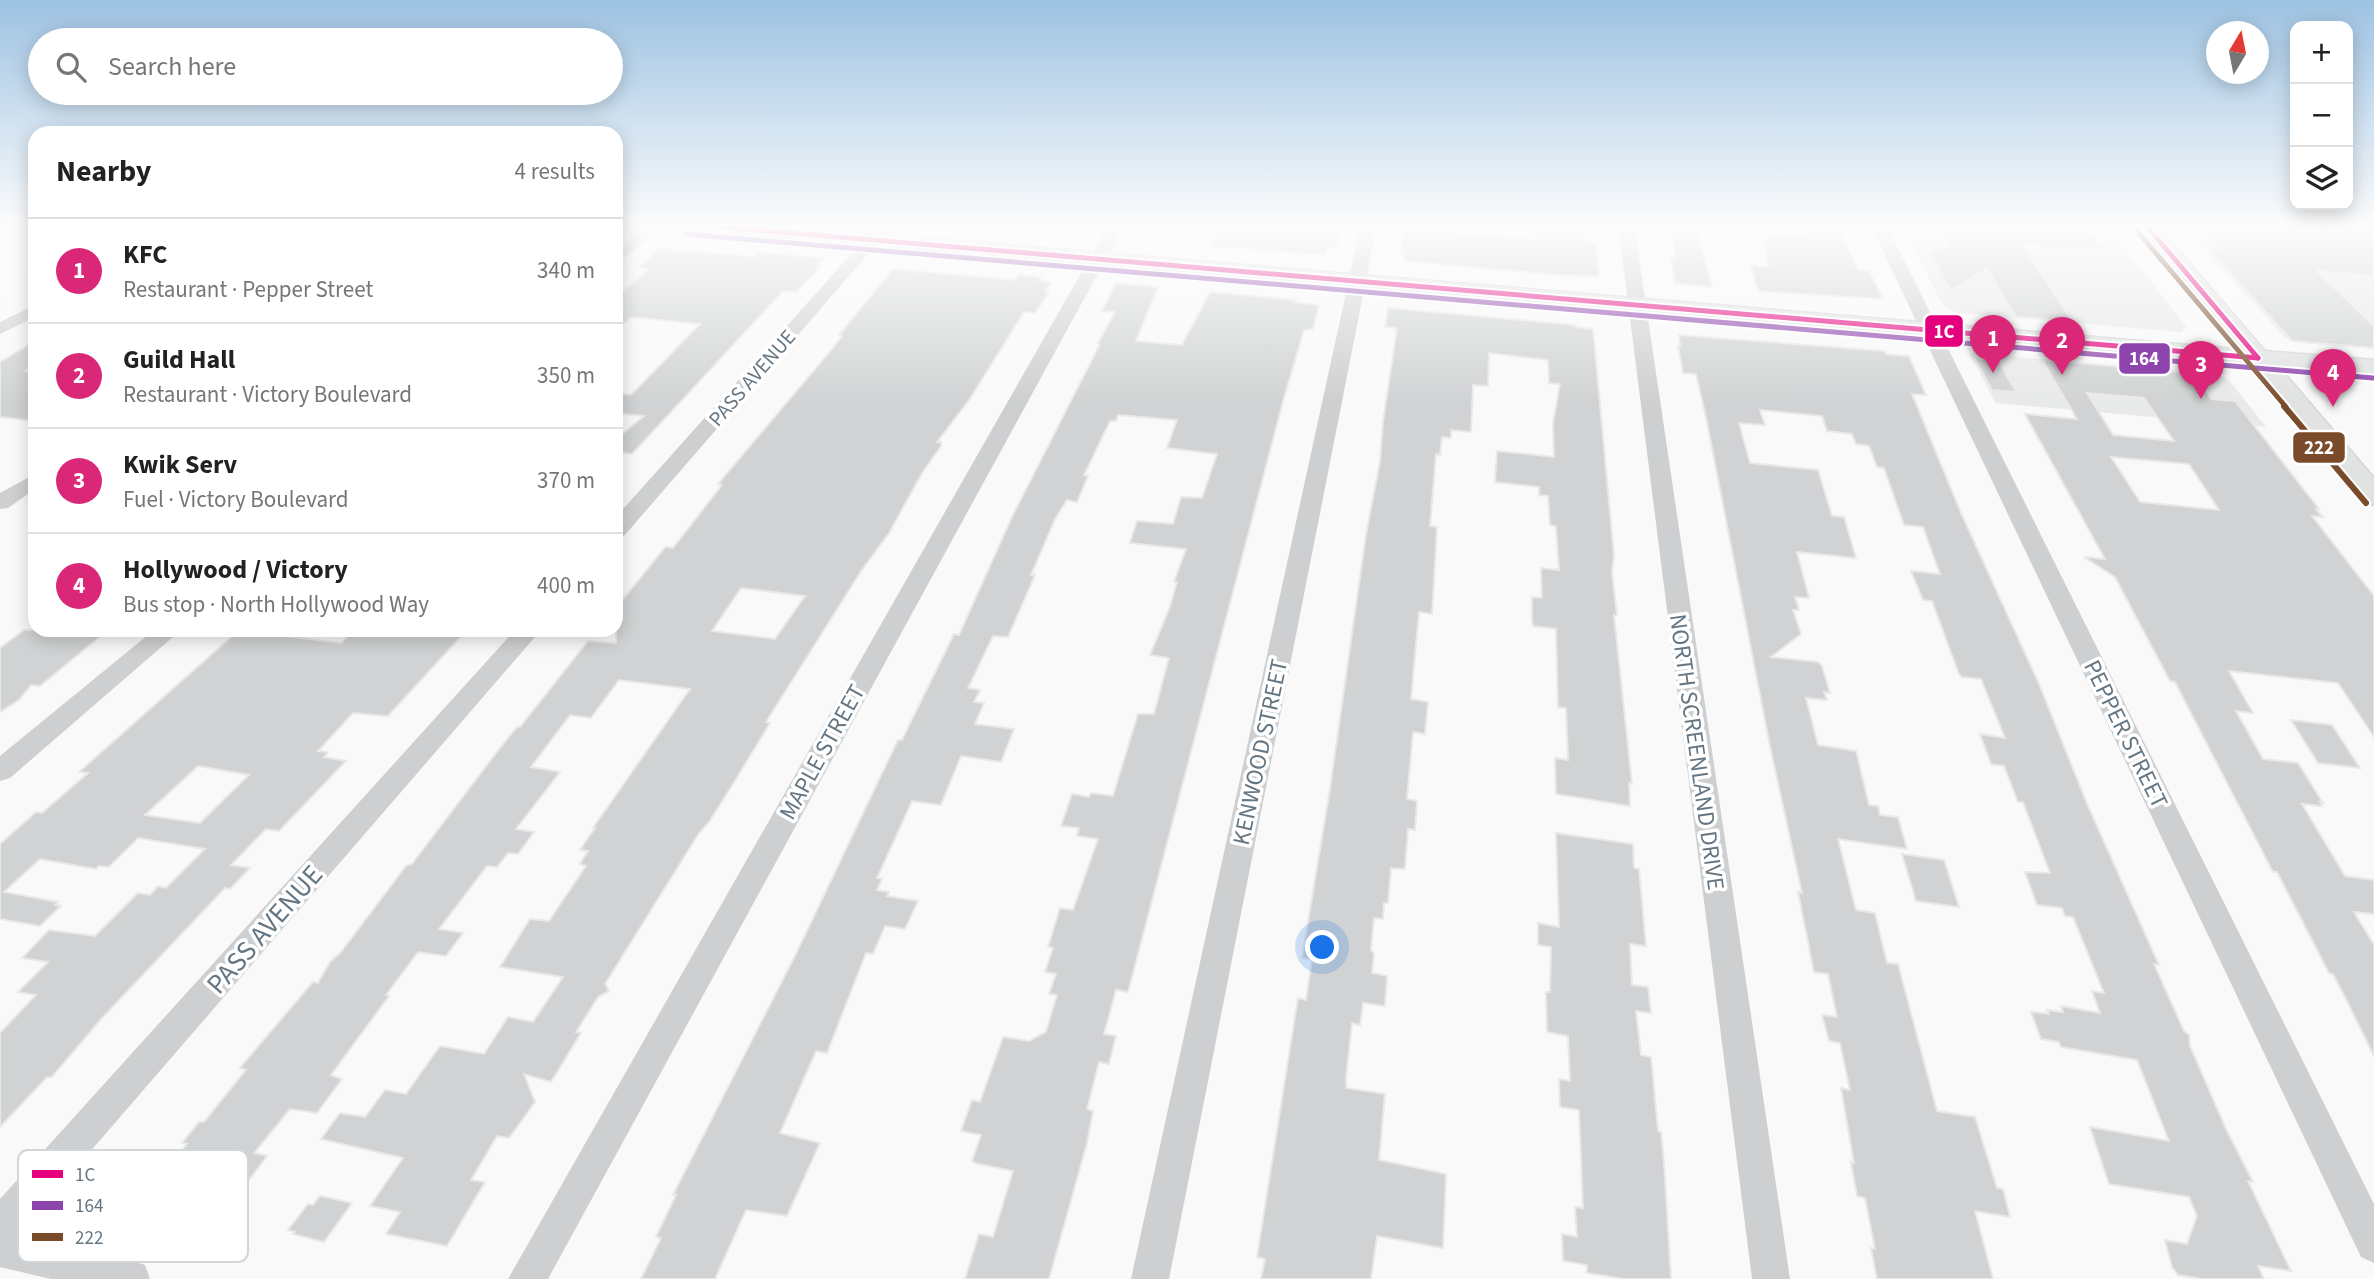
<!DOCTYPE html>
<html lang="en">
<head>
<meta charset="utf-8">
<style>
  :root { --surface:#fff; --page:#f2f2f2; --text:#222; --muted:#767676; --line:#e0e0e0; --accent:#db2777 }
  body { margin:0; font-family:"Source Sans 3",sans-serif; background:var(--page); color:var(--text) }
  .controls { position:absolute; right:21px; top:21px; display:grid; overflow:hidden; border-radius:14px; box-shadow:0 4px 18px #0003 }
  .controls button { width:63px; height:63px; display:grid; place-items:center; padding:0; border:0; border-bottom:2px solid var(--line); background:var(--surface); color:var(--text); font:35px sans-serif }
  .compass { position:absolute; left:2206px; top:21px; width:63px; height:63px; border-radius:50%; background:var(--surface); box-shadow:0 4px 18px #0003; rotate:10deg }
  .you { position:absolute; left:1323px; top:948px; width:24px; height:24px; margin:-18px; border:5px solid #fff; border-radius:50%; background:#1a73e8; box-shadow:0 0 0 10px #1a73e833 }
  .badge { display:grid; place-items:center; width:46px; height:46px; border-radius:50%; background:var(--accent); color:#fff; font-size:23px; font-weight:700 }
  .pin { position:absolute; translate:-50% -58px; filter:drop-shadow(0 2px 4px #0008) }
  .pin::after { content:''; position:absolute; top:37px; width:24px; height:21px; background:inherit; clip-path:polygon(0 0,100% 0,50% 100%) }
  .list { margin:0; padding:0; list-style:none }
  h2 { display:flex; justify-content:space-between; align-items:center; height:91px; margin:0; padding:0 28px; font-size:30px }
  h2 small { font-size:23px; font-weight:400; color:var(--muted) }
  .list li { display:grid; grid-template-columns:46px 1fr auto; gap:21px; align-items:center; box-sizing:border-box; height:105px; padding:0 28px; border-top:2px solid var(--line) }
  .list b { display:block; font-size:26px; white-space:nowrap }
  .list p { margin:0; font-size:23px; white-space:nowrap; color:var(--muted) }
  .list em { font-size:23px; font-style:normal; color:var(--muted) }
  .icon { flex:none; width:38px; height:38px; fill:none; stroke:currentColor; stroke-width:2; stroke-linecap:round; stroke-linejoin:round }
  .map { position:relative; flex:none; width:2374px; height:1279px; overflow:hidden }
  .search { position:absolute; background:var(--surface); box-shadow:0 4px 18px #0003; left:28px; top:28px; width:595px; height:77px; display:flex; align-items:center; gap:18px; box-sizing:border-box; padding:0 24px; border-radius:38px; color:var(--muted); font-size:26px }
  .panel { position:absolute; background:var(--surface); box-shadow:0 4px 18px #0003; left:28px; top:126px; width:595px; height:511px; border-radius:21px }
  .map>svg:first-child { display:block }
</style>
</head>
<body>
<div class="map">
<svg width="2374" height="1279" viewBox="0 0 2374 1279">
  <rect width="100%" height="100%" fill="#f9f9f9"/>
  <g fill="#e8e9e9">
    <path d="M1902 224H1965L2115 235 2186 327 2181 332 1958 313 1943 306Z"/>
    <path d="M2198 242 2374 256V349L2300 343 2285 338Z"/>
    <path d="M1969 353 2217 374 2229 380 2266 427 1996 403Z"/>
  </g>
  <g fill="#d0d2d3" stroke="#e8e8e8" stroke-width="2" fill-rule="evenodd">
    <path d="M1227 224H1342L1337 248 1328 247 1326 255 1212 246 1221 226 1226 227Z"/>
    <path d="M1404 224H1454L1453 233 1537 239V224H1584L1586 242 1595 243 1599 273 1598 276 1559 275 1404 261 1405 254H1401Z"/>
    <path d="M1671 224H1695L1712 287 1675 283 1671 258H1675Z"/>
    <path d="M1814 224H1838L1858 270 1869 271 1883 299 1758 291 1751 265 1768 267 1763 236H1804L1802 231 1817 232Z"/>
    <path d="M1962 224H2082L2103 250 2022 244 2072 321 2016 317 1987 269 1950 290 1929 250 1937 251 1935 246 1950 247 1940 228 1962 230Z"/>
    <path d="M2197 224H2374V276L2317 271 2374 326V348L2292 341 2208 248 2221 249Z"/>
    <path d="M659 249 753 256 757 252 824 258 817 266H821L796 292 783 291 632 454 616 452V439L644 416 616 413V393L631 395 700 324 631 317 616 331V298L649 269 638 268Z"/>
    <path d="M893 269 1015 280 1018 275 1041 277 1039 281 1051 282 1045 292H1049L1035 313 1024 312 969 400 937 442H941V446L922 473 889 533 861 571 766 722 770 723 736 779 709 822 699 833 605 984 609 991 598 997 576 1032 581 1033 551 1082 524 1074 535 1102 509 1138 497 1136 471 1180 485 1182 447 1246 386 1234 400 1212 370 1206 403 1158 321 1139 340 1113 365 1117 385 1090 406 1094 440 1046 484 1054 508 1017 533 1022 563 977 500 967 530 919 549 921 586 866 580 864 588 851 580 850 595 828H593L690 689 619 680 591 718 570 715 531 767 560 772 516 829 534 832 518 854 508 853 497 867 487 866 439 929 463 933 446 956 418 952 386 995 389 996 331 1075 342 1079 317 1113 290 1109 254 1153 267 1156 221 1217 142 1200 187 1144 182 1143 199 1122H204L246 1070 240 1068 255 1050 313 982 318 983 330 962 341 952 406 866 412 864 500 748 517 727H520L588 641 616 643V608L662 551 666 547 673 548 722 485 718 484 833 348 842 336 839 335ZM741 588 805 596 775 639 712 631Z"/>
    <path d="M1116 283 1158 287 1136 341 1182 345 1210 292 1295 300 1294 302 1319 305 1313 329 1304 330 1283 401 1128 992 1116 990 1104 1034 1116 1036 1109 1064 1099 1062 1087 1109 1093 1111 1087 1143 1049 1279H965L979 1234 993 1237 1013 1171 975 1163 972 1161 981 1135 961 1131 972 1100 980 1102 1003 1037 1029 1041 1046 1032 1057 995 1049 994 1056 974 1045 972 1053 948 1048 947 1060 908 1073 910 1098 839 1077 836 1079 828 1061 826 1072 794 1089 797 1091 793 1113 796 1138 714H1154L1169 658 1150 655 1170 607 1177 582H1174L1186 549 1130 543 1137 521 1173 524 1181 497 1202 498 1217 454 1167 448 1177 420 1118 415 1116 421H1110L1084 475 1088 476 1077 502 1067 500 1055 519 1031 575H1035L1008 637 993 636 968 688 980 690 974 702 984 703 975 724 1014 729 1001 762 961 756 941 805 912 801 877 878 882 879 877 890 889 892 887 896 918 901 905 929 885 926 873 954 866 953 827 1053 816 1051 780 1133 820 1143 787 1216 746 1210 715 1279H641L661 1238 656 1237 676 1195H673L797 952 898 740H902L954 634 959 635 1013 515 1100 344 1098 343 1115 312 1102 311Z"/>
    <path d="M1388 308 1576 325V327L1593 329 1614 556 1612 573 1617 615H1614L1632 784 1629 783 1630 806 1556 794 1555 758 1568 760 1566 708 1558 707 1556 629 1533 626 1532 621V597L1542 598 1541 568 1559 570 1556 526 1550 525 1548 496 1539 495V487L1495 482 1497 451 1554 457 1553 424 1560 384 1549 383 1548 360 1489 353 1488 386 1473 385 1471 432 1451 430V438L1442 437 1440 455 1436 454 1430 526 1437 527 1432 614 1419 612 1411 699 1428 702 1425 734 1413 732 1407 799 1417 801 1415 830 1408 829 1405 869 1391 868 1388 903H1384L1383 919 1374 918 1371 950 1374 954 1372 973 1387 976 1385 1006 1363 1003 1360 1025 1352 1023 1346 1077V1088L1385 1094 1379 1160 1446 1174 1443 1248 1377 1236 1371 1279H1261L1265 1259 1257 1257 1298 998 1306 1000 1312 960 1302 958 1330 789 1366 535 1380 462 1383 422 1397 328 1385 327Z"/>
    <path d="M1679 335 1885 351 1886 354 1909 356 1926 395 1912 394 1961 513 2039 684 2088 806 2159 965 2154 964 2184 1031 2189 1035 2190 1046 2226 1129 2253 1182 2248 1181 2291 1271 2258 1266 2264 1279H2202L2178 1275 2172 1267 2165 1240 2187 1244 2197 1216 2189 1197 2109 1184 2090 1127 2169 1141 2137 1060 2061 1047 2059 1042 2041 1039 2031 1012 2049 1014 2047 1010 2063 1012 2061 1006 2100 1013 2092 991 2104 993 2073 917 2065 916 2062 908 2037 905 2025 872 2050 873 2023 802H2018L2004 766 1991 764 1980 734 2005 738 1981 679 1962 677 1959 674 1932 601 1923 600 1911 571 1940 574 1923 527 1904 525 1884 468 1877 467 1869 446 1856 444 1852 434 1827 431 1822 416 1760 410 1765 425 1739 423 1750 463 1818 470 1832 516 1844 517 1856 558 1797 552 1809 598 1795 597 1799 610H1793L1801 634 1771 657 1818 662 1822 666 1830 693 1824 692 1827 700 1806 698 1818 745 1856 751 1869 805 1878 806 1880 815 1898 817 1907 849 1838 839 1856 910 1875 913 1887 963 1898 964 1937 1111 1975 1117 1997 1188 2003 1189 2010 1217 1975 1211 1993 1279H1877L1871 1248 1875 1249 1865 1198 1857 1196 1851 1162 1854 1163 1841 1088 1850 1090 1840 1043 1829 1041 1822 1015 1837 1017 1828 974 1814 972 1798 892 1802 893 1770 746 1706 417 1696 374 1683 373 1678 346H1680Z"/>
    <path d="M35 341V365L25 371 35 372V421L0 417V362Z"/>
    <path d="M1974 358 1998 360 2016 392 1992 390Z"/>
    <path d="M2042 360 2193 373 2212 399 2235 401 2319 509H2316L2323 517 2312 516 2374 596V737L2338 683 2229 671 2253 713 2236 711 2263 759 2298 763 2323 803 2320 802 2322 806 2302 804 2345 876 2374 880V914L2354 912 2374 945V1056L2346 999 2333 974 2329 973 2277 872H2273L2175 682 2170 681 2115 577 2084 557 2105 559 2025 414 2077 419ZM2087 393 2144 398 2174 441 2113 435ZM2111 457 2189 464 2219 510 2140 502Z"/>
    <path d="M24 630H108L40 686 31 685 19 700 0 712V648Z"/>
    <path d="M239 630 341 643 354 630 395 635 400 630H467L388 716 353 713 318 751 328 752 324 757 346 761 279 831 266 829 231 865 250 868 230 889 225 888 102 1018 51 1078 47 1077 0 1127V1033L36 995 18 992 48 962 22 958 49 930 95 936 138 893 150 895 158 886 166 888 205 849 138 838 109 867 99 866 96 869 40 859 4 892 58 902 55 905 61 906 40 926 0 919V844L36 812 42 813 88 773 79 772ZM198 766 249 775 200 823 145 815Z"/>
    <path d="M2291 720 2332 725 2360 768 2318 763Z"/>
    <path d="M1556 833 1633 844 1634 868 1639 869 1646 946 1630 944 1632 985 1648 987 1651 1013 1636 1011 1641 1055 1651 1057 1658 1131 1661 1132 1664 1163 1671 1279H1625L1587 1273V1265L1563 1261 1562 1234 1577 1237 1575 1207 1583 1208 1579 1110 1560 1107 1559 1079 1570 1081 1568 1036 1547 1032 1546 992H1550L1551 947 1538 945V923L1559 927Z"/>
    <path d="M1902 854 1944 860 1959 907 1916 901Z"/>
    <path d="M320 1196 352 1203 324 1242 293 1234 295 1232 288 1230 308 1204 313 1205Z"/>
  </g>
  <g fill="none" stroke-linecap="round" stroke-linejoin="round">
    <g stroke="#d5d6d7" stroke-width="3">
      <path id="secondary" d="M676 224H760L2237 349 2134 224H2156L2265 351 2374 360V376L2279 367 2374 478V505L2364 502 2250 365 687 230 680 228Z"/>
    </g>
    <g fill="#cecfd0" fill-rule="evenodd">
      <path d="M648 224H665L622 260 616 262V249Z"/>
      <path d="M878 224H894L624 536 616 538V517Z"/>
      <path d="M1109 224H1125L548 1279H508Z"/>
      <path d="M1361 224H1377L1169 1279H1131Z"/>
      <path d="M1618 224H1634L1790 1279H1752Z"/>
      <path d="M1870 224H1886L2374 1204V1263L2361 1257Z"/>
      <path d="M35 305V317L0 334V322Z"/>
      <path d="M35 474V489L8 508 0 509V493Z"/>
      <path d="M154 630H181L10 778 0 781V756Z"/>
      <path d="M515 630H541L19 1234 131 1260 145 1265 150 1279H51L0 1267V1199Z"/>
    </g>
    <use href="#secondary" fill="#e1e2e2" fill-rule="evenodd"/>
    <g stroke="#fff" stroke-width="9">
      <g id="bus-1">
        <path d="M687 224 2258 358"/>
        <path d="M2145 224 2258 358"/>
      </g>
    </g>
    <g stroke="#fff" stroke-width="9">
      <path id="bus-2" d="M686 234 2373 378"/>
    </g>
    <g stroke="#fff" stroke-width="9">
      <path id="bus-3-far1" d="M2137 231 2286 407"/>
    </g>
    <g stroke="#fff" stroke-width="10">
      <path id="bus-3" d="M2284 406 2366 503"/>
    </g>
    <use href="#bus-1" stroke="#e5007d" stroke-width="5"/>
    <use href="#bus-2" stroke="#8e44ad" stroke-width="5"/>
    <use href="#bus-3-far1" stroke="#7a4b2a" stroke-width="5"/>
    <use href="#bus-3" stroke="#7a4b2a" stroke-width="6"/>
  </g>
  <linearGradient id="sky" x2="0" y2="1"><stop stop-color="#9dc2e2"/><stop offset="0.56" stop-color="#fcfcfc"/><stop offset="1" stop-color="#fcfcfc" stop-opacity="0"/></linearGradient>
  <rect width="2374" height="403" fill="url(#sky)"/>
  <g text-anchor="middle" stroke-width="7" stroke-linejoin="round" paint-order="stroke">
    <g font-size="21" fill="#657683" stroke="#fff">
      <text transform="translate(752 378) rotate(-49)" y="7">PASS AVENUE</text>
    </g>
    <g font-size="24" fill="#657683" stroke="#fff">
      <text transform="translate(2126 734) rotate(64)" y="8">PEPPER STREET</text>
      <text transform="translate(822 752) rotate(-61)" y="8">MAPLE STREET</text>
      <text transform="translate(1260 752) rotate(-78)" y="8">KENWOOD STREET</text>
      <text transform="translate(1697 752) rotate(82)" y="8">NORTH SCREENLAND DRIVE</text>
    </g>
    <g font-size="28" fill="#657683" stroke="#fff">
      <text transform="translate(264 929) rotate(-49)" y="10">PASS AVENUE</text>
    </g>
  </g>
  <rect x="18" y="1150" width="230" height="112" rx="10" fill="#fff" stroke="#d1d6da" stroke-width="2"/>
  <rect x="32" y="1170" width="31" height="8" fill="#e5007d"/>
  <rect x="32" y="1201" width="31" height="9" fill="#8e44ad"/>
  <rect x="32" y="1233" width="31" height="8" fill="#7a4b2a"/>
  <g font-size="19" fill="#657683">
    <text x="75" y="1181">1C</text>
    <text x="75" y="1212">164</text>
    <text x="75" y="1244">222</text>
  </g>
  <g stroke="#fff" stroke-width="2.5">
    <rect x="1924" y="314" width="40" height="34" rx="7" fill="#e5007d"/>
    <rect x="2118" y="342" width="53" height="33" rx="7" fill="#8e44ad"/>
    <rect x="2292" y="431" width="54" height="33" rx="7" fill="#7a4b2a"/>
  </g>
  <g font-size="19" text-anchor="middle" font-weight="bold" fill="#fff">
    <text x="1944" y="338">1C</text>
    <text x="2144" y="365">164</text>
    <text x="2319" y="454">222</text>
  </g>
</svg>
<div class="controls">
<button>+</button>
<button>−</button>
<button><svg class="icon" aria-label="layers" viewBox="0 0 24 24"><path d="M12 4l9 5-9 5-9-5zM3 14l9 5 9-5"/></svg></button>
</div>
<svg class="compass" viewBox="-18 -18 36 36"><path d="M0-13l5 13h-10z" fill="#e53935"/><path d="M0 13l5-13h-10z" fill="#767676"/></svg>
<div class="you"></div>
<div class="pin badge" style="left:1993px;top:373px">1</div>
<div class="pin badge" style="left:2062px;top:375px">2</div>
<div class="pin badge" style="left:2201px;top:399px">3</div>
<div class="pin badge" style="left:2333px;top:407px">4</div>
<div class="search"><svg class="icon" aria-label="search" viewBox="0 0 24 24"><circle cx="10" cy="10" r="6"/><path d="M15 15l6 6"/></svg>Search here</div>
<section class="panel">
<h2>Nearby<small>4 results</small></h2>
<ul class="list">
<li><span class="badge">1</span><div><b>KFC</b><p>Restaurant · Pepper Street</p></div><em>340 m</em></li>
<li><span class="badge">2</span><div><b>Guild Hall</b><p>Restaurant · Victory Boulevard</p></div><em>350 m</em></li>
<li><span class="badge">3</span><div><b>Kwik Serv</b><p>Fuel · Victory Boulevard</p></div><em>370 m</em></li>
<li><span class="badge">4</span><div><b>Hollywood / Victory</b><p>Bus stop · North Hollywood Way</p></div><em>400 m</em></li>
</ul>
</section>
</div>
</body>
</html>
